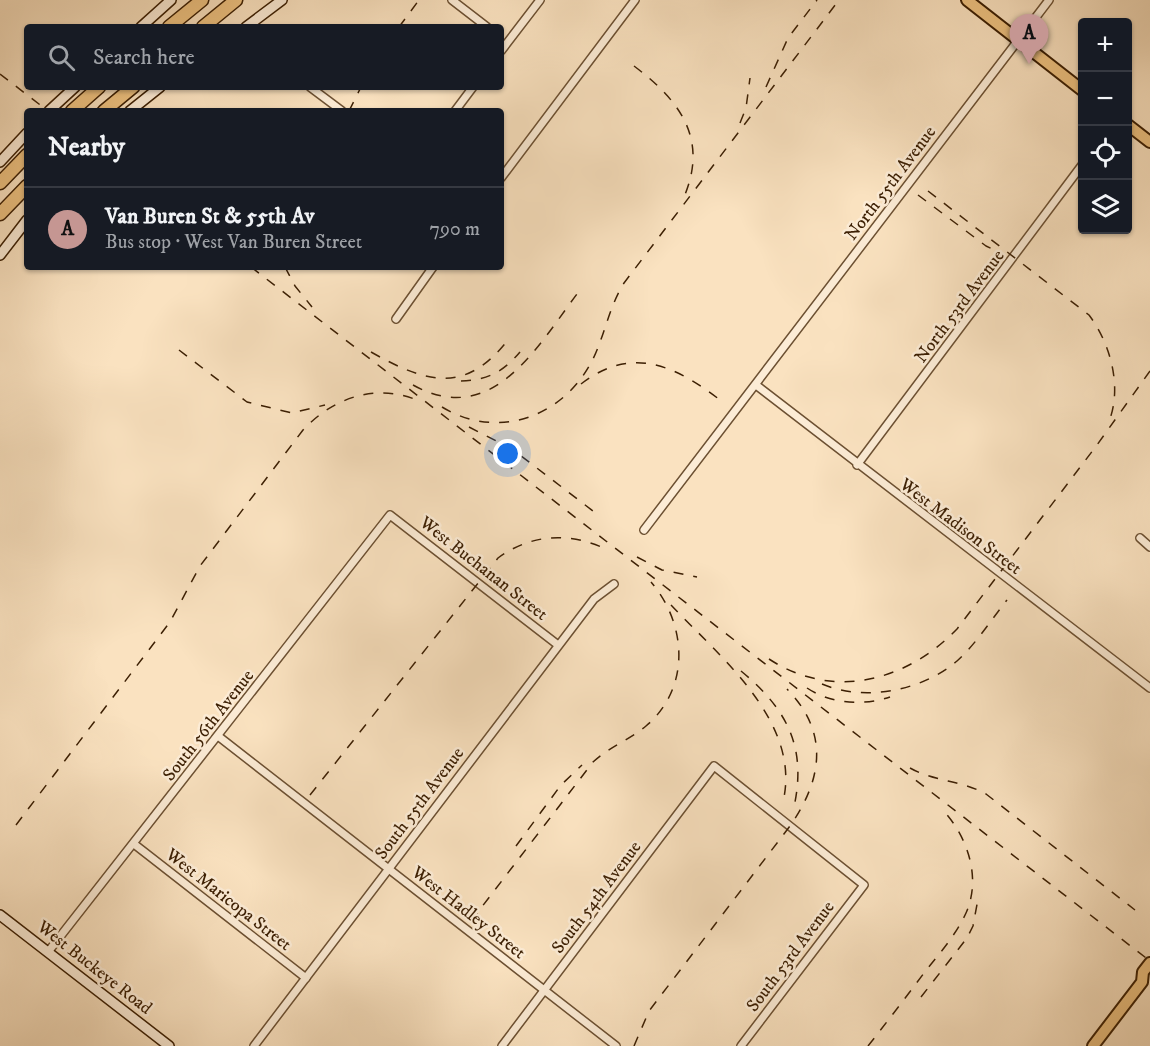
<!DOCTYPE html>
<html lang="en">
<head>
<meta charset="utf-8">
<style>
  :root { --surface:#171b24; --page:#20242c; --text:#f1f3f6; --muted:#9ea1a6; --line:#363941; --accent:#c59692 }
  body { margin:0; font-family:"IM FELL DW Pica",serif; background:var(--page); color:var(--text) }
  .controls { position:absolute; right:18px; top:18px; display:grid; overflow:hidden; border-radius:6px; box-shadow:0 2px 4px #0004 }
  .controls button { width:54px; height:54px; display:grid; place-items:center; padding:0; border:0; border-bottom:2px solid var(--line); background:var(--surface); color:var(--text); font:30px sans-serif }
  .you { position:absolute; left:508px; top:454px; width:21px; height:21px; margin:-15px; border:4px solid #fff; border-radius:50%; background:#1a73e8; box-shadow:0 0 0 9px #1a73e833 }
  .badge { display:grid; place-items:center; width:39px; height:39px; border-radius:50%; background:var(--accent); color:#111; font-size:20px; font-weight:700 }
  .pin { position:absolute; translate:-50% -50px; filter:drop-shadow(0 2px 3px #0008) }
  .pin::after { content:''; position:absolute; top:32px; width:21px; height:18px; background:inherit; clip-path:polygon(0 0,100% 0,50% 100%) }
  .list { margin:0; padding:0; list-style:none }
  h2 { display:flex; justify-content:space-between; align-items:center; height:78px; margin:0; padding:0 24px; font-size:26px }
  h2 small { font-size:20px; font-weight:400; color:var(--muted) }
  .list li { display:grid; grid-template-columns:39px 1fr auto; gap:18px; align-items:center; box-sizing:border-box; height:84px; padding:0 24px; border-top:2px solid var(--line) }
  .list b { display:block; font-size:22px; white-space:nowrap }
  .list p { margin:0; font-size:20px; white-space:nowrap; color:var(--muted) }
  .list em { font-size:20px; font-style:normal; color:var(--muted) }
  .icon { flex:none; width:33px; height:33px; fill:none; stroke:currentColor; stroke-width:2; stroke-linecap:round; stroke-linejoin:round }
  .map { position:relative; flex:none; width:1150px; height:1046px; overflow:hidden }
  .search { position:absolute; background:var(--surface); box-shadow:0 2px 4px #0004; left:24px; top:24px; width:480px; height:66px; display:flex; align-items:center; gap:15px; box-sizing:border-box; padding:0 21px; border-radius:6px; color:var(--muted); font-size:22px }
  .panel { position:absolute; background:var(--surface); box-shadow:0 2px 4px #0004; left:24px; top:108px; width:480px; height:162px; border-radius:6px }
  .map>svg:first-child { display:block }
</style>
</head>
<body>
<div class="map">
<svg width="1150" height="1046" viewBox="0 0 1150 1046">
  <rect width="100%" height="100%" fill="#fae2c0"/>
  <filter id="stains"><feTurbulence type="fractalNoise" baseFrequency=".00333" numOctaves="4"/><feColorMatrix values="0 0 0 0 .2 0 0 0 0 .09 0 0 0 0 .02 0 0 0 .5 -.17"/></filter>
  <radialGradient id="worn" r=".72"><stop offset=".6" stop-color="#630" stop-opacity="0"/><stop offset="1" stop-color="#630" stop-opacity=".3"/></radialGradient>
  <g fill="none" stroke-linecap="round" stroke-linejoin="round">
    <g stroke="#6c5032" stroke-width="10">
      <g id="street">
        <path d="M452 0 487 27"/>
        <path d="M501 51 540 0"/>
        <path d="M310 87 342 111"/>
        <path d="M455 111 473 87"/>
        <path d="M501 178 635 0"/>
        <path d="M396 319 433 267"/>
        <path d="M756 385 1150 688"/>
        <path d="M857 465 1082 165"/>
        <path d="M644 530 1049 0"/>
        <path d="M1140 538 1150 547"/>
        <path d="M218 736 616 1046"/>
        <path d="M134 844 306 978"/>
        <path d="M48 952 390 515 558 645"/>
        <path d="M254 1046 594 599 614 584"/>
        <path d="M502 1046 714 766 864 885 741 1046"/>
      </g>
    </g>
    <g stroke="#3c1f03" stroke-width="12">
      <g id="secondary">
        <path d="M141 27 171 0"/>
        <path d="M246 27 282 0"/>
        <path d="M49 111 75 87"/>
        <path d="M130 111 160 87"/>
        <path d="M0 162 27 133"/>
        <path d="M0 255 27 220"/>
        <path d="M0 915 169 1046"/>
      </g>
    </g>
    <g stroke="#3c1f03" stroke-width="14">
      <g id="primary">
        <path d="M967 0 1082 90"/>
        <path d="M1128 125 1150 142"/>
        <path d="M1093 1046 1142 982 1143 972 1150 963"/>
      </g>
    </g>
    <g stroke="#3c1f03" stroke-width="15">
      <g id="highway">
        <path d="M169 27 202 0"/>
        <path d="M203 27 236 0"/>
        <path d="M72 111 99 87"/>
        <path d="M104 111 133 87"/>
        <path d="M0 183 27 155"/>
        <path d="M0 214 27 186"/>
      </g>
    </g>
    <use href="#street" stroke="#fcecd6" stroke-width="7"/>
    <use href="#secondary" stroke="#fcecd6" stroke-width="9"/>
    <use href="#primary" stroke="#edc180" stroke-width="10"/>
    <use href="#highway" stroke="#edc180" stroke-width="12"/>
    <g stroke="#3c1f03" stroke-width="1.5" stroke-dasharray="10 10" stroke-linecap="butt">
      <path d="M399 27 419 0"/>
      <path d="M634 66C679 100 709 138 684 197"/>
      <path d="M0 74 48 111"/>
      <path d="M766 87 788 38 817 0"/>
      <path d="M349 111 361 87"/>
      <path d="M740 123 746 108 750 78"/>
      <path d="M928 191 1089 315C1111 344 1123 389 1108 424"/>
      <path d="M918 195 986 246 1001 253"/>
      <path d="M251 267 1150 961"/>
      <path d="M285 267 295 286 312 307"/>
      <path d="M179 350 247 402 292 413 325 405"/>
      <path d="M371 352C426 383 465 395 508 340"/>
      <path d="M461 381C488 380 503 372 520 352"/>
      <path d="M581 384C634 343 679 368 724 403"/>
      <path d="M413 385C492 429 537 347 577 294"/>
      <path d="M442 407C498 441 564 417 593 359 605 334 609 307 624 283L839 0"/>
      <path d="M469 427 512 449 593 511"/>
      <path d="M637 557 662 570 697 577"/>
      <path d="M671 605C720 657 802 722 783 802"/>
      <path d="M769 659C833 701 907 681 957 629L1097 445 1150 371"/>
      <path d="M741 671C787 709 807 747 794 807"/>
      <path d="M822 684C864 702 922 691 957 661 976 644 991 620 1007 600"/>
      <path d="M807 688C831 704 863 706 890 697"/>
      <path d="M910 768C935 782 961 780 986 794L1135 910"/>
      <path d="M310 795 498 558C532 533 571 532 608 550"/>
      <path d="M16 825 170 622 200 566 303 430C333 398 375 383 417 400"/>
      <path d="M516 846 561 785 582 765"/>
      <path d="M471 921 593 762C609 747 629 740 646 726 691 688 687 624 651 582"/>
      <path d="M921 997 967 938 973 926 978 899"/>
      <path d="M634 1046 649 1011 790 826C822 780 830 733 787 689"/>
      <path d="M868 1046C887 1022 906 997 924 973 939 954 956 935 966 913 982 877 967 835 941 808"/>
    </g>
  </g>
  <g text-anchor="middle" stroke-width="5" stroke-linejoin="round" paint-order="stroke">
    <g font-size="18" fill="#3c1f03" stroke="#fcecd6">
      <text transform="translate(890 183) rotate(-53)" y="6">North 55th Avenue</text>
      <text transform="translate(959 306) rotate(-53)" y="6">North 53rd Avenue</text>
      <text transform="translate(961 526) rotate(37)" y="6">West Madison Street</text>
      <text transform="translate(484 568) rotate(38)" y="6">West Buchanan Street</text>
      <text transform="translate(208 725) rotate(-52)" y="6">South 56th Avenue</text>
      <text transform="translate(419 803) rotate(-53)" y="6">South 55th Avenue</text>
      <text transform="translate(596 897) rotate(-53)" y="6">South 54th Avenue</text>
      <text transform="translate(229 899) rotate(38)" y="6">West Maricopa Street</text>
      <text transform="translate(469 912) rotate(38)" y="6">West Hadley Street</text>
      <text transform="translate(790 956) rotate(-53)" y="6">South 53rd Avenue</text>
      <text transform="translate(95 967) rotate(38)" y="6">West Buckeye Road</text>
    </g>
  </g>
  <rect width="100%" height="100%" filter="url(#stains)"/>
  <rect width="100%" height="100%" fill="url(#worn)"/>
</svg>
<div class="controls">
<button>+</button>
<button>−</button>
<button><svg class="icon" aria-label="locate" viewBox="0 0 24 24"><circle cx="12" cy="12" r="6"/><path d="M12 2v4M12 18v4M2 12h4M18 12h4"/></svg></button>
<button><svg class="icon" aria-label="layers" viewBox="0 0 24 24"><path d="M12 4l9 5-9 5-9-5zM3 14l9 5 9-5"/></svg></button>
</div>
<div class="you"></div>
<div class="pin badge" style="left:1029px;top:64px">A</div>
<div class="search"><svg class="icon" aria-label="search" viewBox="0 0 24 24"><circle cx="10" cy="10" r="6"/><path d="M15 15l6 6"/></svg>Search here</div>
<section class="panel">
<h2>Nearby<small></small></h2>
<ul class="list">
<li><span class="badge">A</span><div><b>Van Buren St &amp; 55th Av</b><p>Bus stop · West Van Buren Street</p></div><em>790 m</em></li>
</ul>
</section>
</div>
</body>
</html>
